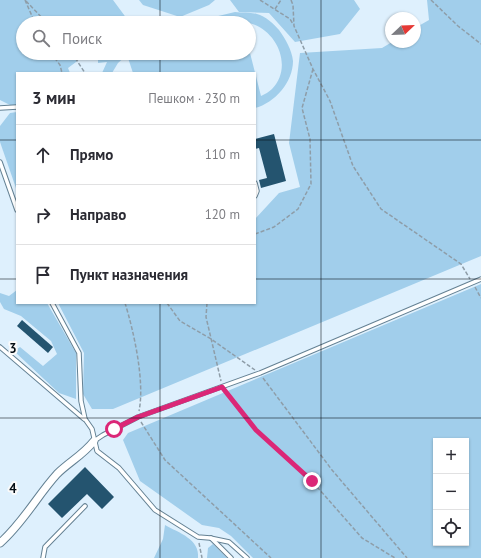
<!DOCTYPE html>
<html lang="ru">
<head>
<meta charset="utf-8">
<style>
  :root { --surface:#fff; --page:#f2f2f3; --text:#2b2b33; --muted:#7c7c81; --line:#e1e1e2 }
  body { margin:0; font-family:"PT Sans",sans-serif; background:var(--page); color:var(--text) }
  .controls { position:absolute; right:12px; bottom:12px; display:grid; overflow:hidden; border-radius:0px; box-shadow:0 1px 3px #0004 }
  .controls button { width:36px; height:36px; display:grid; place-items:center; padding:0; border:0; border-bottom:1px solid var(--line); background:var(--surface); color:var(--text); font:20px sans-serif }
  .compass { position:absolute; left:385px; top:12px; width:36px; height:36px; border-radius:50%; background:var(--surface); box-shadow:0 1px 3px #0004; rotate:67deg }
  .stop { position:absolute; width:12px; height:12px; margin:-9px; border:3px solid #db2777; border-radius:50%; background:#fff }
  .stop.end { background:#db2777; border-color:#fff; box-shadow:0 1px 4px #0008 }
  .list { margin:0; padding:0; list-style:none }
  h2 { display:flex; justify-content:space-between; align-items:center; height:52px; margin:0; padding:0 16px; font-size:17px }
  h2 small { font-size:13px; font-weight:400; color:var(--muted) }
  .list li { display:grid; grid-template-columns:26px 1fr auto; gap:12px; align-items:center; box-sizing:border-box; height:60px; padding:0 16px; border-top:1px solid var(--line) }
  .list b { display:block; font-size:15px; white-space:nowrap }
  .list em { font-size:13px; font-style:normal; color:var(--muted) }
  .icon { flex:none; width:22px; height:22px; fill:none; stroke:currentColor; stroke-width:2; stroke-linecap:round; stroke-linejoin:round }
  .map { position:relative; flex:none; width:481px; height:558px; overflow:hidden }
  .search { position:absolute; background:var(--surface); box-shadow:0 1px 3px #0004; left:16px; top:16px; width:240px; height:44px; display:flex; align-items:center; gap:10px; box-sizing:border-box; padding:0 14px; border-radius:22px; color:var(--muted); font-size:15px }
  .panel { position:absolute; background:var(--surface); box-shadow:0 1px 3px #0004; left:16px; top:72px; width:240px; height:232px; border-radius:0px }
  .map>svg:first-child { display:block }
</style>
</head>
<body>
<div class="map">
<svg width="481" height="558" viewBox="0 0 481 558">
  <rect width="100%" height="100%" fill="#def0fd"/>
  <g fill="#a1ceeb" fill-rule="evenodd">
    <path d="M0 0H113L130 23H23V53H88L68 68 70 73H17V105L12 106 0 100Z"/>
    <path d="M139 0H215L209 5 180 17 143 5Z"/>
    <path d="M230 0H354L360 9 340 34 295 42 269 13 239 12Z"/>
    <path d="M427 0H481V256L113 409H92L83 394 84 353 58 303H255V219L279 193 300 187 289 143 300 53 382 48 392 42H415V28L429 20Z"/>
    <path d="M235 12C242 13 250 12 257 14 265 16 274 24 279 30 285 38 292 50 293 61 293 82 275 103 255 108V73H133L127 55 118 63 112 73H102L107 62 98 63V53H249V49L261 96C265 94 269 92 272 89 294 66 276 29 249 23H189Z"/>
    <path d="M17 112V191L0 142V126L10 113Z"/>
    <path d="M481 284V558H253L231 536 219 528 202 525 140 481 123 440 128 433ZM436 441H466V543H436Z"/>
    <path d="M17 290V303H47L76 353V399L59 393 14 351 20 347 43 366 57 354 51 341 21 316 4 309 0 302V293L9 296Z"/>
    <path d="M165 525C179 533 200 539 198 558H154L163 539Z"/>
    <path d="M213 544 227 558H207L208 548Z"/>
  </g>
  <g fill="#24546f">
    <path d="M274 134 286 181 261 188 259 180 267 178 259 148 255 149V139Z"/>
    <path d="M22 320 53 347 48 353 17 326Z"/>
    <path d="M85 467 114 497 102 509 87 494 62 518 48 504Z"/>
  </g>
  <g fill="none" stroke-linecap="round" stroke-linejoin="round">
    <g stroke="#648193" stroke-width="5.5">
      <g id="lane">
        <path d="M0 108 17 107"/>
        <path d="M0 162 17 210"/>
        <path d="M255 183 257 191 255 196"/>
        <path d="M52 303 79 353 81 401 85 419 92 429 97 451 119 468 155 510 198 537 210 538 229 542 247 558"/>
        <path d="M0 347 84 419"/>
        <path d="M94 441 103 435 138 417 260 373 481 279"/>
        <path d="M211 538 231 558"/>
        <path d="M43 558 45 547 85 506"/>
      </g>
    </g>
    <g stroke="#648193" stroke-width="9">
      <path id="street" d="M0 543C23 523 37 496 57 474 69 462 83 455 94 441"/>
    </g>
    <g stroke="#8e9da8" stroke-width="1.5" stroke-dasharray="4 2" stroke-linecap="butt">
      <path d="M25 0 35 23"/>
      <path d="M260 0 290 19 293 24"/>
      <path d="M291 0 293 5 294 26 313 69 330 101 353 166 381 209 461 264 470 279"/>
      <path d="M431 0 458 26 481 44"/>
      <path d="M26 1 47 23"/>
      <path d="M275 9 281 0"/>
      <path d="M51 53 60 65 62 73"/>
      <path d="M72 53 85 73"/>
      <path d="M255 234 274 227 298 209 311 184 310 139 302 108 313 69"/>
      <path d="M475 287 481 298"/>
      <path d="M125 303C134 332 145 382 139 411"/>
      <path d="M167 303 180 321 211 339 255 370"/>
      <path d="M207 303 206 317 221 381"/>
      <path d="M263 378 332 470 407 558"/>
      <path d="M226 392 256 430 312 481 362 538 395 558"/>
      <path d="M141 422 165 460 271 558"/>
      <path d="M199 543 202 558"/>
    </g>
    <use href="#lane" stroke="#fff" stroke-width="3.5"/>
    <use href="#street" stroke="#fff" stroke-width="7"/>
  </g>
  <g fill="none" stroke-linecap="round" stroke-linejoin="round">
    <path stroke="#db2777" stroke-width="5" d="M114 429 138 417 222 387 256 430 312 481"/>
  </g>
  <path fill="none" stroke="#040d14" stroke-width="1" stroke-opacity="0.55" d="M160 0V23M321 0V558M160 53V73M0 140H17M255 140H481M0 279H17M255 279H481M160 303V558M0 418H481"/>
  <g font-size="13" text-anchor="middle" font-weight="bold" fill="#040d14" stroke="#fafafa" stroke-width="4" stroke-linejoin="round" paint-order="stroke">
    <text x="13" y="353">3</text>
    <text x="13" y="493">4</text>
  </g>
</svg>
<div class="controls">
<button>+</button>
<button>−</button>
<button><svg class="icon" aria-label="locate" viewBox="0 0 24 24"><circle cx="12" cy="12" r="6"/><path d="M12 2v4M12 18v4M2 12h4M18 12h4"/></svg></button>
</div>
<svg class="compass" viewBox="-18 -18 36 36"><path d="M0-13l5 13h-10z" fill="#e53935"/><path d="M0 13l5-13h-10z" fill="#7c7c81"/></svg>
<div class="stop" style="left:114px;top:429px"></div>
<div class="stop end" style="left:312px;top:481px"></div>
<div class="search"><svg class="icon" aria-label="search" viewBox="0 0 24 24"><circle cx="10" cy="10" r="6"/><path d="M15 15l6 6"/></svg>Поиск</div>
<section class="panel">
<h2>3 мин<small>Пешком · 230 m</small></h2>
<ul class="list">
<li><svg class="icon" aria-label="ahead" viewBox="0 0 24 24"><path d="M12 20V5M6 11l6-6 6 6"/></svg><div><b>Прямо</b></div><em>110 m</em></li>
<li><svg class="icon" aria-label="right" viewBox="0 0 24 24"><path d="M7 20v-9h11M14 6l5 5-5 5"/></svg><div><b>Направо</b></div><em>120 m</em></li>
<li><svg class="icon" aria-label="arrive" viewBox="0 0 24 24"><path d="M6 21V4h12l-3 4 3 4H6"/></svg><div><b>Пункт назначения</b></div></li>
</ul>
</section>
</div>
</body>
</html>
